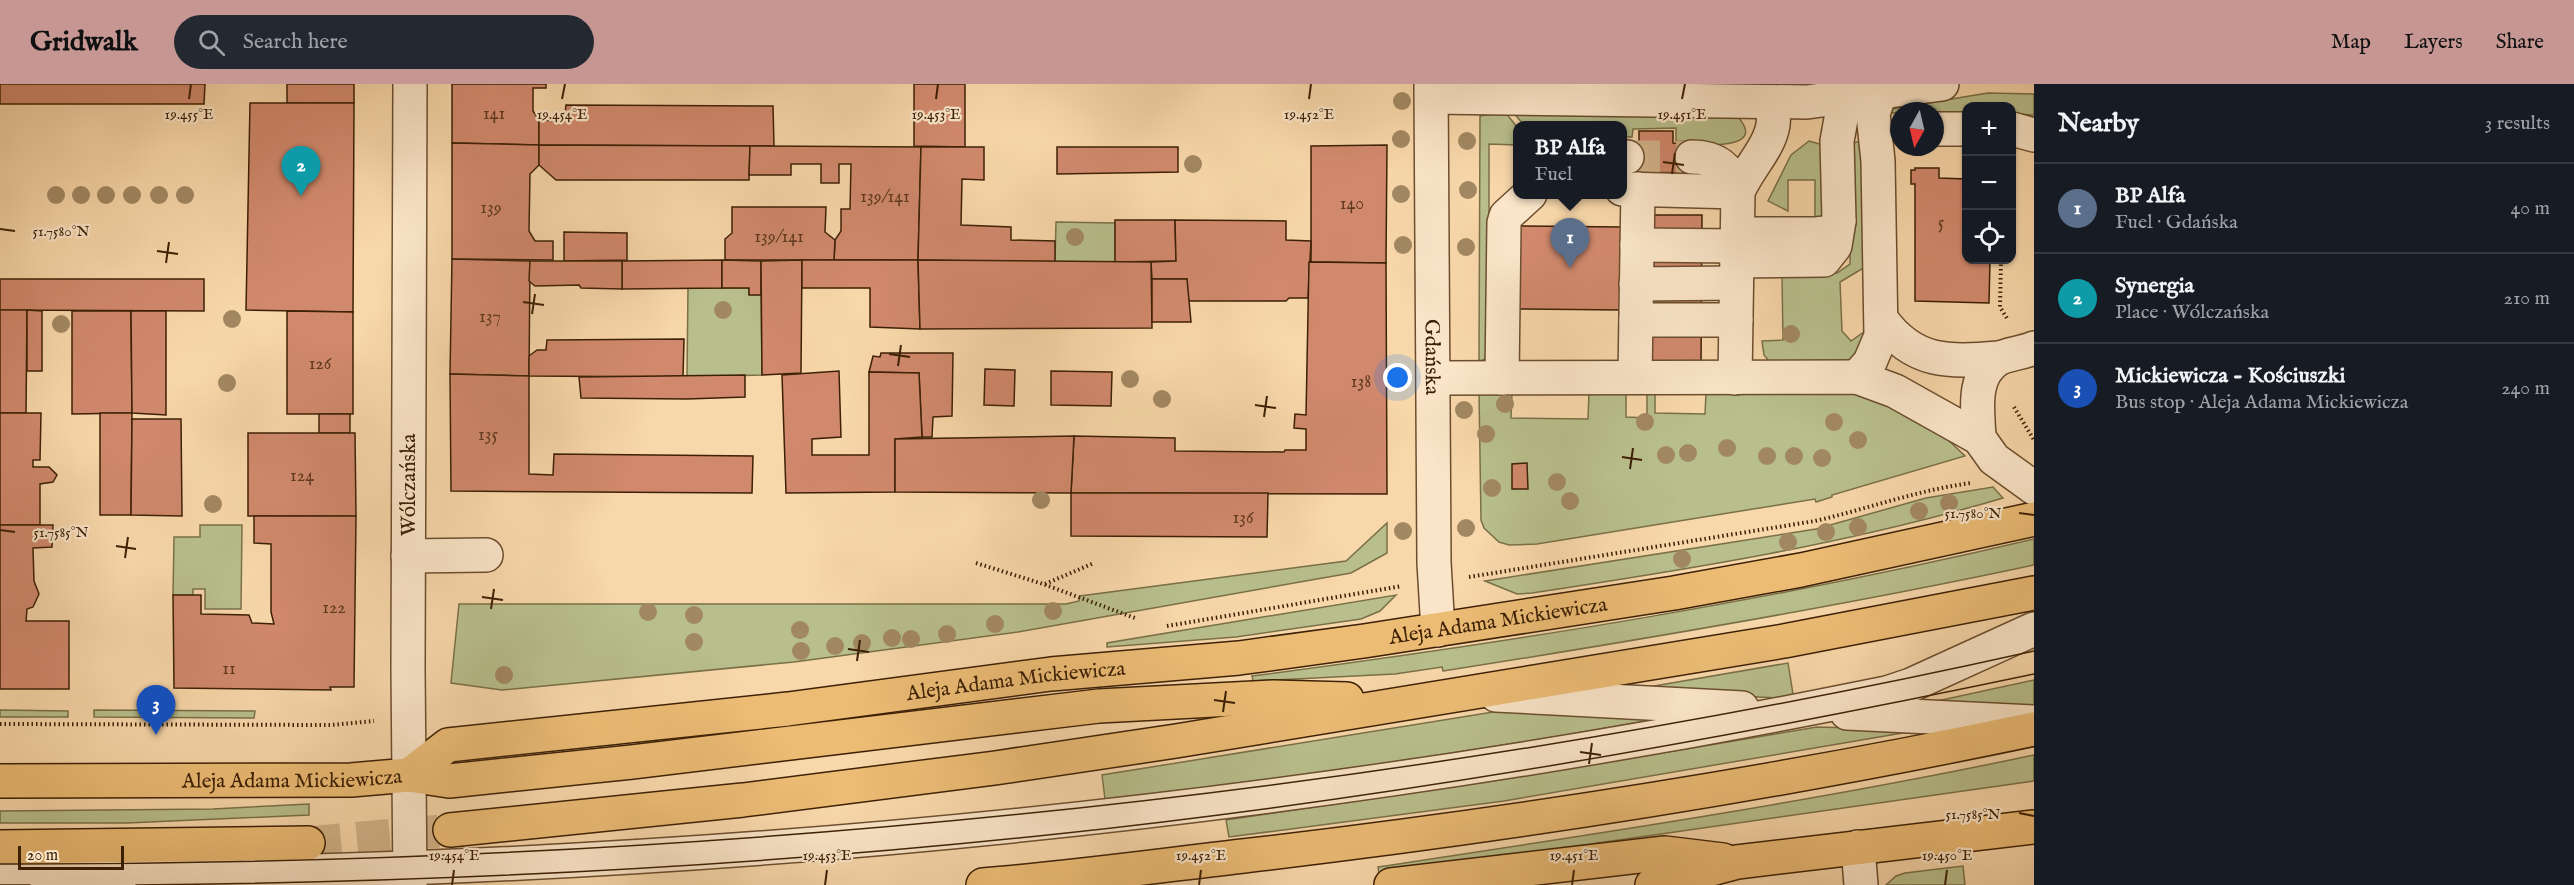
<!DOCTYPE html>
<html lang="en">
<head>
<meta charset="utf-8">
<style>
  :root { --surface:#171b24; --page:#242831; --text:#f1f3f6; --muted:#9ea1a6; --line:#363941; --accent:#c59692 }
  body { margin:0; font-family:"IM FELL English",serif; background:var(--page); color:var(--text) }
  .controls { position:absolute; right:18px; top:18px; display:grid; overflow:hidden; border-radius:12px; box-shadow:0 2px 4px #0004 }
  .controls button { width:54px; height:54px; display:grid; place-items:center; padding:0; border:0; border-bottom:2px solid var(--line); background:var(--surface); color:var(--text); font:30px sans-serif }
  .compass { position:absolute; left:1890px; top:18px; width:54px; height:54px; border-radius:50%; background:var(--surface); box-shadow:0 2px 4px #0004; rotate:188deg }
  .scale { position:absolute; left:18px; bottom:15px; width:106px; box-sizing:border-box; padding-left:6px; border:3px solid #3d2005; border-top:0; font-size:16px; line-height:21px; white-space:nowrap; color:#3d2005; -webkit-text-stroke:4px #fae5c8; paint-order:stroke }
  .you { position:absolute; left:1398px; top:294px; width:21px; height:21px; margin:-15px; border:4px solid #fff; border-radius:50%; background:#1a73e8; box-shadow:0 0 0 9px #1a73e833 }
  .badge { display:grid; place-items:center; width:39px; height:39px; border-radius:50%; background:var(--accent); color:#fff; font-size:20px; font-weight:700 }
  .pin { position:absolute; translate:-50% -50px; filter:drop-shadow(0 2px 3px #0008) }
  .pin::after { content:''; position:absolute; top:32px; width:21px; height:18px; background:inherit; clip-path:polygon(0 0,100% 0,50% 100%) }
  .popup { position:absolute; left:1513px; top:37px; width:114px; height:78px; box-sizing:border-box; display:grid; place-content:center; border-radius:12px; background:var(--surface); filter:drop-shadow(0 2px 4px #0005); font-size:20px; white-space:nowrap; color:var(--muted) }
  .popup b { font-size:22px; color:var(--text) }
  .popup::after { content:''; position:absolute; left:50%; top:100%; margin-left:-12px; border:12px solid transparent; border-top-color:var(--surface) }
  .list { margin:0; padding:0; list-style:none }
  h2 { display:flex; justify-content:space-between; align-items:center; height:78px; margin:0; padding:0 24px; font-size:26px }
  h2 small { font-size:20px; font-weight:400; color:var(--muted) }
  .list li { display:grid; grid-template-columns:39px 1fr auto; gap:18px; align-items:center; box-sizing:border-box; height:90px; padding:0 24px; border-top:2px solid var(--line) }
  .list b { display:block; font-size:22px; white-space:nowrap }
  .list p { margin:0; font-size:20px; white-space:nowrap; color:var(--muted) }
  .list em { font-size:20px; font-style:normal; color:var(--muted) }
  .icon { flex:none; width:33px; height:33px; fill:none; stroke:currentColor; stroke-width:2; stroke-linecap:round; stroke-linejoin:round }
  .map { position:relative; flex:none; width:2034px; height:801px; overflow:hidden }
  header { display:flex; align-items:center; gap:36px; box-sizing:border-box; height:84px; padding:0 30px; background:var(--accent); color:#111 }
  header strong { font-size:28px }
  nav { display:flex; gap:33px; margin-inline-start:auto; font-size:21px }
  .search { width:420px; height:54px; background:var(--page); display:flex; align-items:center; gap:15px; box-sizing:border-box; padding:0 21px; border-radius:33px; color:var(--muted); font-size:22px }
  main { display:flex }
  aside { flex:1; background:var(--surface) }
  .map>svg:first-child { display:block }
</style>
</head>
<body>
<header>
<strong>Gridwalk</strong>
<div class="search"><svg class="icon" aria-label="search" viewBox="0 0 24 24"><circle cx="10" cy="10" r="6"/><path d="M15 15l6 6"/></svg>Search here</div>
<nav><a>Map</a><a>Layers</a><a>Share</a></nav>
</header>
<main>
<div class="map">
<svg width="2034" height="801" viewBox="0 0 2034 801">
  <rect width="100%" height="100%" fill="#f8d7aa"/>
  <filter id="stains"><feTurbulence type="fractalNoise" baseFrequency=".00333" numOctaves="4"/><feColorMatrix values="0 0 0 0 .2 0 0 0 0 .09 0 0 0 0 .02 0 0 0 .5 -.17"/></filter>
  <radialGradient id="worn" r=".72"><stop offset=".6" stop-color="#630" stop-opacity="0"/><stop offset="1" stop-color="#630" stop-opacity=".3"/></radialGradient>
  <g fill="#b8bf8c" stroke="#7a7048" stroke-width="1.5">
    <path d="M1988 9 2034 10V31L2012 30V22H1966V30L1935 29V27L1891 29V25Z"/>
    <path d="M1512 27 1737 32C1767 64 1711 61 1695 61L1694 57H1676V44L1633 45 1632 53H1623L1622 42 1524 41Z"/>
    <path d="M1505 28 1517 43V61L1489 60V268L1487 274 1481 277 1479 276 1480 32Z"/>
    <path d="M1809 57 1823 61 1827 132 1815 135V96H1788V127L1768 117 1791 71Z"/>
    <path d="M1859 57 1863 60 1870 180 1840 198 1842 247 1851 257 1871 243V248L1849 281 1769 277 1764 271 1762 257 1783 256 1782 191 1837 189 1850 180 1851 73 1852 60Z"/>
    <path d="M1056 138 1115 139V178H1055Z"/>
    <path d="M688 204H749V210L761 211 762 291 687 293Z"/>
    <path d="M1479 308H1512L1511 334 1588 335 1589 309H1626V333L1647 334V309H1655V329L1705 330 1706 309H1852L1879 316 1945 353 1965 372 1832 411V413L1816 418 1815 415 1537 460 1509 461 1499 458 1484 444 1481 436Z"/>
    <path d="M1993 403 2003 414C1848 460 1691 485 1532 509L1517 510 1485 497 1816 445 1926 414Z"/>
    <path d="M1387 439V469L1351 489 1018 548 794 578 502 606 451 599 459 520H1066L1079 517 1080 512 1346 477Z"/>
    <path d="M200 441H242L241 525H205V505H193V511H173L174 453H200Z"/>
    <path d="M2034 455V481C1838 523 1641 556 1443 587L1442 583 1395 590 1253 597 1252 592C1514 558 1776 516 2034 455Z"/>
    <path d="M1396 511 1380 527 1361 535 1236 553 1107 563V559Z"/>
    <path d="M1788 579 1793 610 1777 614 1631 606Z"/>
    <path d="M2034 596V625L1914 622Z"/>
    <path d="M1518 624 1674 632C1485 666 1296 694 1105 715L1102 691Z"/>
    <path d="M0 626 68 627V633H0Z"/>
    <path d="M94 626 255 627 254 634 94 633Z"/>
    <path d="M1817 643 1920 646 1504 717 1229 753 1226 736 1500 696Z"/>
    <path d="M2034 671V697L1379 790 1378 783C1597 750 1817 717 2034 671Z"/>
    <path d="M309 720V731L127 739H0V727L213 725Z"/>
    <path d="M1963 782 1965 801H1886L1896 792 1905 789Z"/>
  </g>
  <g fill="#d1896d" stroke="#3d2005" stroke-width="1.5">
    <path d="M0 0H205L204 20H0Z"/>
    <rect x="287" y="0" width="67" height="19"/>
    <path d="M452 0H546V4H533V27L539 36V61L452 59Z"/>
    <path d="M914 0H965V63L914 62Z"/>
    <path d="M250 19H354L353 228 246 226Z"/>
    <path d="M566 21 773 22 774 62 539 61V36L564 37Z"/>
    <path d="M1639 47H1673V59L1692 60V89L1627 88V59H1639Z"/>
    <path d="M452 59 539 61V81L530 90 529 147 535 157H553V176L452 175Z"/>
    <path d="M539 61 750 62 749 96H556L539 81Z"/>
    <path d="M1387 61 1386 179 1311 178V62Z"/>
    <path d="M750 62 921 63 918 176H834L835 156 841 147V125H850L851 80H839V99H821V80H791V91H749Z"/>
    <path d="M921 63H984V96L962 95 961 141 1011 143V156L1055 157V178L918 176Z"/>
    <path d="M1057 63H1178V88L1057 90Z"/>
    <path d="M1915 84H1939V94L1966 95V176H1990L1989 219 1915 217V100H1911V86H1915Z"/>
    <path d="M732 123H826L825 148 835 156 834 176H725V155L732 149Z"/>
    <path d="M1650 131H1702L1701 283H1649Z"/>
    <path d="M1115 136H1175L1176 177 1115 178Z"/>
    <path d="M1175 136 1286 137V156L1311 157 1308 214H1289L1286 217H1190L1187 214V195H1152L1151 178 1176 177Z"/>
    <path d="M1519 142 1621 143V226L1518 225Z"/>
    <path d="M564 148 627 149V176L564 177Z"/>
    <path d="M452 175 530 177 529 292 450 290Z"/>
    <path d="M722 176V204L622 205V177Z"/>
    <path d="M722 176 761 177V211H749V204H722Z"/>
    <path d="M802 176 801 289 762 291 761 177Z"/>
    <path d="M802 176H918L920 245 870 243V204H802Z"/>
    <path d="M918 176 1151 178 1152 244 920 245Z"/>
    <path d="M530 177H622V205L581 204 579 201 535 202 529 197Z"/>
    <path d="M1309 178 1386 179 1387 410 1071 409 1074 352 1175 354V367L1284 368 1285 366H1306V345L1294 344 1295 330 1306 331Z"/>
    <path d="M0 195H204V227L0 226Z"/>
    <path d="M1152 195H1187L1191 238H1152Z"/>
    <path d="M0 226H27L26 329H0Z"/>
    <path d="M27 226 42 227V287H27Z"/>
    <path d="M72 227H131L132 329 72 330Z"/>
    <path d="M131 227H166V331L132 329Z"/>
    <path d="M287 227 353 228V330H287Z"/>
    <path d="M684 255 683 293 529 292V272L537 266H546L547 256Z"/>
    <path d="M881 269H953L952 332 933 333 932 353H922L919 289 869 288 873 272 880 273Z"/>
    <path d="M985 285 1015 286 1014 322 984 321Z"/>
    <path d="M839 287 841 353 812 355V371H869V288L919 289 922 353 895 355V408L786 409 782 291Z"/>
    <path d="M1051 287 1112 288 1111 322 1051 321Z"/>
    <path d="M450 290 529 292V390L553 391 554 370 753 372 752 409 451 407Z"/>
    <path d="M745 291V313L687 315 581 314 579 293Z"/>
    <path d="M0 329H41L40 376H33V383H49L57 391 53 398 40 400V441H0Z"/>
    <path d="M100 329H132L131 431H100Z"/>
    <rect x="319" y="330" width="31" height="19"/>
    <path d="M132 335H181L182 432 131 431Z"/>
    <path d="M248 349H355L356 432H248Z"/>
    <path d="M1074 352 1071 409 895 408V355Z"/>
    <path d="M1527 379 1528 405H1512V380Z"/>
    <path d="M1071 409H1268L1267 453 1071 452Z"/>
    <path d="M254 432H356L354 603H330L331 606 174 604 173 511H201V530L249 531 252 539 274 540 271 528V460L254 459Z"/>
    <path d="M0 441H53L52 463 33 464 34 497 39 510 33 523 27 525 26 537H69V605H0Z"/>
  </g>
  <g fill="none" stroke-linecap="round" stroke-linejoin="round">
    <path stroke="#d3b289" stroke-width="33" stroke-dasharray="33 16" stroke-linecap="butt" d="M1627 73H1692"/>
    <path stroke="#d3b289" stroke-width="33" stroke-dasharray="33 16" stroke-linecap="butt" d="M308 759 450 746"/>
    <g stroke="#6c4e2e" stroke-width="36">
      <g id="minor">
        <path d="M410 0 408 584 410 801"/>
        <path id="s1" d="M1431 0 1434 479 1438 546"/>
        <path d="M1432 13 1807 18 1942 0"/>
        <path d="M1935 45H1966"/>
        <path d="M2012 45 2034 51"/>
        <path d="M1622 73H1627"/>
        <path d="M1622 105 1738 108C1730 84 1717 73 1692 73"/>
        <path d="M1737 150H1816L1834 148 1839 137 1837 57 1845 13"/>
        <path d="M1637 161 1737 162"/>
        <path d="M1737 177 1824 176 1835 162 1839 137"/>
        <path d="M1636 200 1736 199"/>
        <path d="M1636 236H1736"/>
        <path d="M1882 236C1914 280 1949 278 1999 274"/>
        <path d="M1635 293 1638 105"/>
        <path d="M1857 293 1870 278 1881 252 1878 77 1873 30 1880 9"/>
        <path d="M1434 294 1857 293 1895 307 1979 354 1994 375 2034 404"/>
        <path d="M1502 294 1504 139 1506 132 1530 110"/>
        <path d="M1735 294 1738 108C1747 85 1769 65 1773 41 1774 34 1773 25 1773 18"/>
        <path d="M1979 354C1978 328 1971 292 1998 275 2007 270 2023 269 2034 264"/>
        <path d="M408 472 486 471"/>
        <path d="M1496 611 1742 624"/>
        <path d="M1847 629 2034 638"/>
        <path d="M1858 763 1861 801"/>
        <path d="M0 791C636 793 1263 736 1887 609L1911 601 2034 545"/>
      </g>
    </g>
    <g stroke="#3d2005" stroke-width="36">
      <g id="major">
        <path d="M409 691 449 697 632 678 1099 622 1273 613 1347 615"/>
        <path id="s2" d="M0 697 351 696 409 691 448 661 788 625 1051 590 1239 574 1364 557 1674 509 1801 486 2034 435"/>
        <path d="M450 746 743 716 995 684 1176 657 1784 557 2034 509"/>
        <path d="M0 763 308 759"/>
        <path d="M983 801C1070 794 1156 782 1243 772 1508 741 1773 700 2034 645"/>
        <path d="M1391 801 1665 769 1723 776"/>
        <path d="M1652 801 1737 778 2034 743"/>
      </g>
    </g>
    <g stroke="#3d2005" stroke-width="4" stroke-dasharray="1.5 3" stroke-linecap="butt">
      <path d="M2001 176 2000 223 2008 236"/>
      <path d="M2014 323 2034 356"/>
      <path d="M976 479 1043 500 1135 534"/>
      <path d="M1469 493 1815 437C1867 425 1918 406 1971 399"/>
      <path d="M1045 500 1094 479"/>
      <path d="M1167 542 1402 502"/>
      <path d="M0 640 331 641 374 637"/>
    </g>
    <use href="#minor" stroke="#fae5c8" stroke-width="33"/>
    <use href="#major" stroke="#ecbc75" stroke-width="33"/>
    <g stroke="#3d2005" stroke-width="1.5">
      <path d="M0 780C683 781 1367 716 2034 567"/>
      <path d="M0 801H30"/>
      <path d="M136 801C443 798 751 783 1057 750 1386 715 1711 658 2034 590"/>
    </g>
  </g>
  <g fill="#a28862">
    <circle cx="1402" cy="17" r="9"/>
    <circle cx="1401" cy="55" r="9"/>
    <circle cx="1467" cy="57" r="9"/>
    <circle cx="1193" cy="80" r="9"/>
    <circle cx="1468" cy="106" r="9"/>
    <circle cx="1401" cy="110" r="9"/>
    <circle cx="56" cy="111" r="9"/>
    <circle cx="81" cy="111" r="9"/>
    <circle cx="106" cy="111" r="9"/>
    <circle cx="132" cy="111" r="9"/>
    <circle cx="159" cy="111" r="9"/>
    <circle cx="185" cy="111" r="9"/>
    <circle cx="1075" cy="153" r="9"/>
    <circle cx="1403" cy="161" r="9"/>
    <circle cx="1466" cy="163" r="9"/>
    <circle cx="723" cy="226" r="9"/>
    <circle cx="232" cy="235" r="9"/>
    <circle cx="61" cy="240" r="9"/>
    <circle cx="1791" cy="250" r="9"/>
    <circle cx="1130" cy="295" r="9"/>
    <circle cx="227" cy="299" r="9"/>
    <circle cx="1162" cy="315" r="9"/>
    <circle cx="1505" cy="320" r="9"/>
    <circle cx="1464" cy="326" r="9"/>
    <circle cx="1645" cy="338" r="9"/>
    <circle cx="1834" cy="338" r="9"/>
    <circle cx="1486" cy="350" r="9"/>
    <circle cx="1858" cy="356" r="9"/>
    <circle cx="1727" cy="364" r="9"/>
    <circle cx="1688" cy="369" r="9"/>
    <circle cx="1666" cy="371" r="9"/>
    <circle cx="1767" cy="372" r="9"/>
    <circle cx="1794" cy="372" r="9"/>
    <circle cx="1822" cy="374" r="9"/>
    <circle cx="1557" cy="398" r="9"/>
    <circle cx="1492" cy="404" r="9"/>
    <circle cx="1041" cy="416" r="9"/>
    <circle cx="1570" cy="417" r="9"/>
    <circle cx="1949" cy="419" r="9"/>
    <circle cx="213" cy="420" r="9"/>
    <circle cx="1919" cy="427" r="9"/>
    <circle cx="1858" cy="443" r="9"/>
    <circle cx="1466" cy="444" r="9"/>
    <circle cx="1403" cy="447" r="9"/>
    <circle cx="1826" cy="448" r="9"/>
    <circle cx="1788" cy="458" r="9"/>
    <circle cx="1682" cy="475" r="9"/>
    <circle cx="1053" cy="527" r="9"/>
    <circle cx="648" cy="528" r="9"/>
    <circle cx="694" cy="531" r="9"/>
    <circle cx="995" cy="540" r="9"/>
    <circle cx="800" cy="546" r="9"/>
    <circle cx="947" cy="550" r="9"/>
    <circle cx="892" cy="554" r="9"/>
    <circle cx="911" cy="555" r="9"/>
    <circle cx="694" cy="558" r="9"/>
    <circle cx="862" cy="559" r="9"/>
    <circle cx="835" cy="562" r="9"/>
    <circle cx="801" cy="567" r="9"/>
    <circle cx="504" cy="591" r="9"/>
  </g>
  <path fill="none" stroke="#3d2005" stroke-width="2" d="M189 15 191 0M562 15 565 0M936 15 938 0M1309 15 1311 0M1682 15 1685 0M1663 78 1684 81M1672 90 1675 69M0 145 15 147M157 167 178 170M166 179 169 158M523 218 544 221M532 230 535 210M889 270 910 273M898 282 901 261M1255 321 1276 324M1264 333 1267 312M1622 373 1642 376M1630 385 1633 364M2019 429 2034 431M0 446 15 448M116 462 136 465M125 474 128 453M482 513 503 516M491 525 494 505M848 565 869 568M857 577 860 556M1214 616 1235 619M1223 628 1226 607M1580 668 1601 671M1589 680 1592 659M2019 729 2034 732M452 801 454 786M825 801 827 786M1199 801 1201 786M1572 801 1574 786M1945 801 1947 786"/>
  <g text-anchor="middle" stroke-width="4.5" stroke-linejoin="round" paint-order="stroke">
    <g font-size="18" fill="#623a1f">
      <text x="494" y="35">141</text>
      <text x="885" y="118">139/141</text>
      <text x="1352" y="125">140</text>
      <text x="491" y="129">139</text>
      <text x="1941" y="144">5</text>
      <text x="779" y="158">139/141</text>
      <text x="490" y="238">137</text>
      <text x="320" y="285">126</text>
      <text x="1361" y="303">138</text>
      <text x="488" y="356">135</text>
      <text x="302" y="397">124</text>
      <text x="1243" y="439">136</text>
      <text x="334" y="529">122</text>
      <text x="229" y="590">11</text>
    </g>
    <g font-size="21" fill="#3d2005" stroke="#fae5c8">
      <text dy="7" stroke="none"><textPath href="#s1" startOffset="273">Gdańska</textPath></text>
      <text transform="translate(408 401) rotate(-90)" y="7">Wólczańska</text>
      <text dy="7" stroke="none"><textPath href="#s2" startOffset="1516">Aleja Adama Mickiewicza</textPath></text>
      <text dy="7" stroke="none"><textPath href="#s2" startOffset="1030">Aleja Adama Mickiewicza</textPath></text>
      <text dy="7" stroke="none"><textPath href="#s2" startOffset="292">Aleja Adama Mickiewicza</textPath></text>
    </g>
  </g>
  <g font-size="15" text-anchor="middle" fill="#3d2005" stroke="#fae5c8" stroke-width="4.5" stroke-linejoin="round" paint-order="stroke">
    <text x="189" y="35">19.455°E</text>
    <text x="562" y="35">19.454°E</text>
    <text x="936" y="35">19.453°E</text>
    <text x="1309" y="35">19.452°E</text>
    <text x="1682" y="35">19.451°E</text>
    <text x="61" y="152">51.7580°N</text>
    <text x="1973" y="434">51.7580°N</text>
    <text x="61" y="453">51.7585°N</text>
    <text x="1973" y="735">51.7585°N</text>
    <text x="454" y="776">19.454°E</text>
    <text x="827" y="776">19.453°E</text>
    <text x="1201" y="776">19.452°E</text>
    <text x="1574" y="776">19.451°E</text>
    <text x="1947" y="776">19.450°E</text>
  </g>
  <rect width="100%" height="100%" filter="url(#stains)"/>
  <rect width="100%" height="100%" fill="url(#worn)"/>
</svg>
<div class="controls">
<button>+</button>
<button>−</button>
<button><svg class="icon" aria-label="locate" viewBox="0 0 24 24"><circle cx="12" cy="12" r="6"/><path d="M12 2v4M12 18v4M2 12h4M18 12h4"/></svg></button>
</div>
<svg class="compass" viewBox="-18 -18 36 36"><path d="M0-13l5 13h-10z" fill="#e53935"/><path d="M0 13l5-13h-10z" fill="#9ea1a6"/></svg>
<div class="scale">20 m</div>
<div class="you"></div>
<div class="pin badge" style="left:1570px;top:184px;background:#5c6f8a">1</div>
<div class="popup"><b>BP Alfa</b>Fuel</div>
<div class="pin badge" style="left:301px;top:112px;background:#0f9aa8">2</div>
<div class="pin badge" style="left:156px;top:651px;background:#1a4fb4">3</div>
</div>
<aside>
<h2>Nearby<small>3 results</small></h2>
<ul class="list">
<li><span class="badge" style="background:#5c6f8a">1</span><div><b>BP Alfa</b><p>Fuel · Gdańska</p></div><em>40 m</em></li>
<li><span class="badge" style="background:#0f9aa8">2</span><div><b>Synergia</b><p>Place · Wólczańska</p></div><em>210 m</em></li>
<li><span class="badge" style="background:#1a4fb4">3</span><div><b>Mickiewicza - Kościuszki</b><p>Bus stop · Aleja Adama Mickiewicza</p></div><em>240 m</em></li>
</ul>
</aside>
</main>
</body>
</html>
